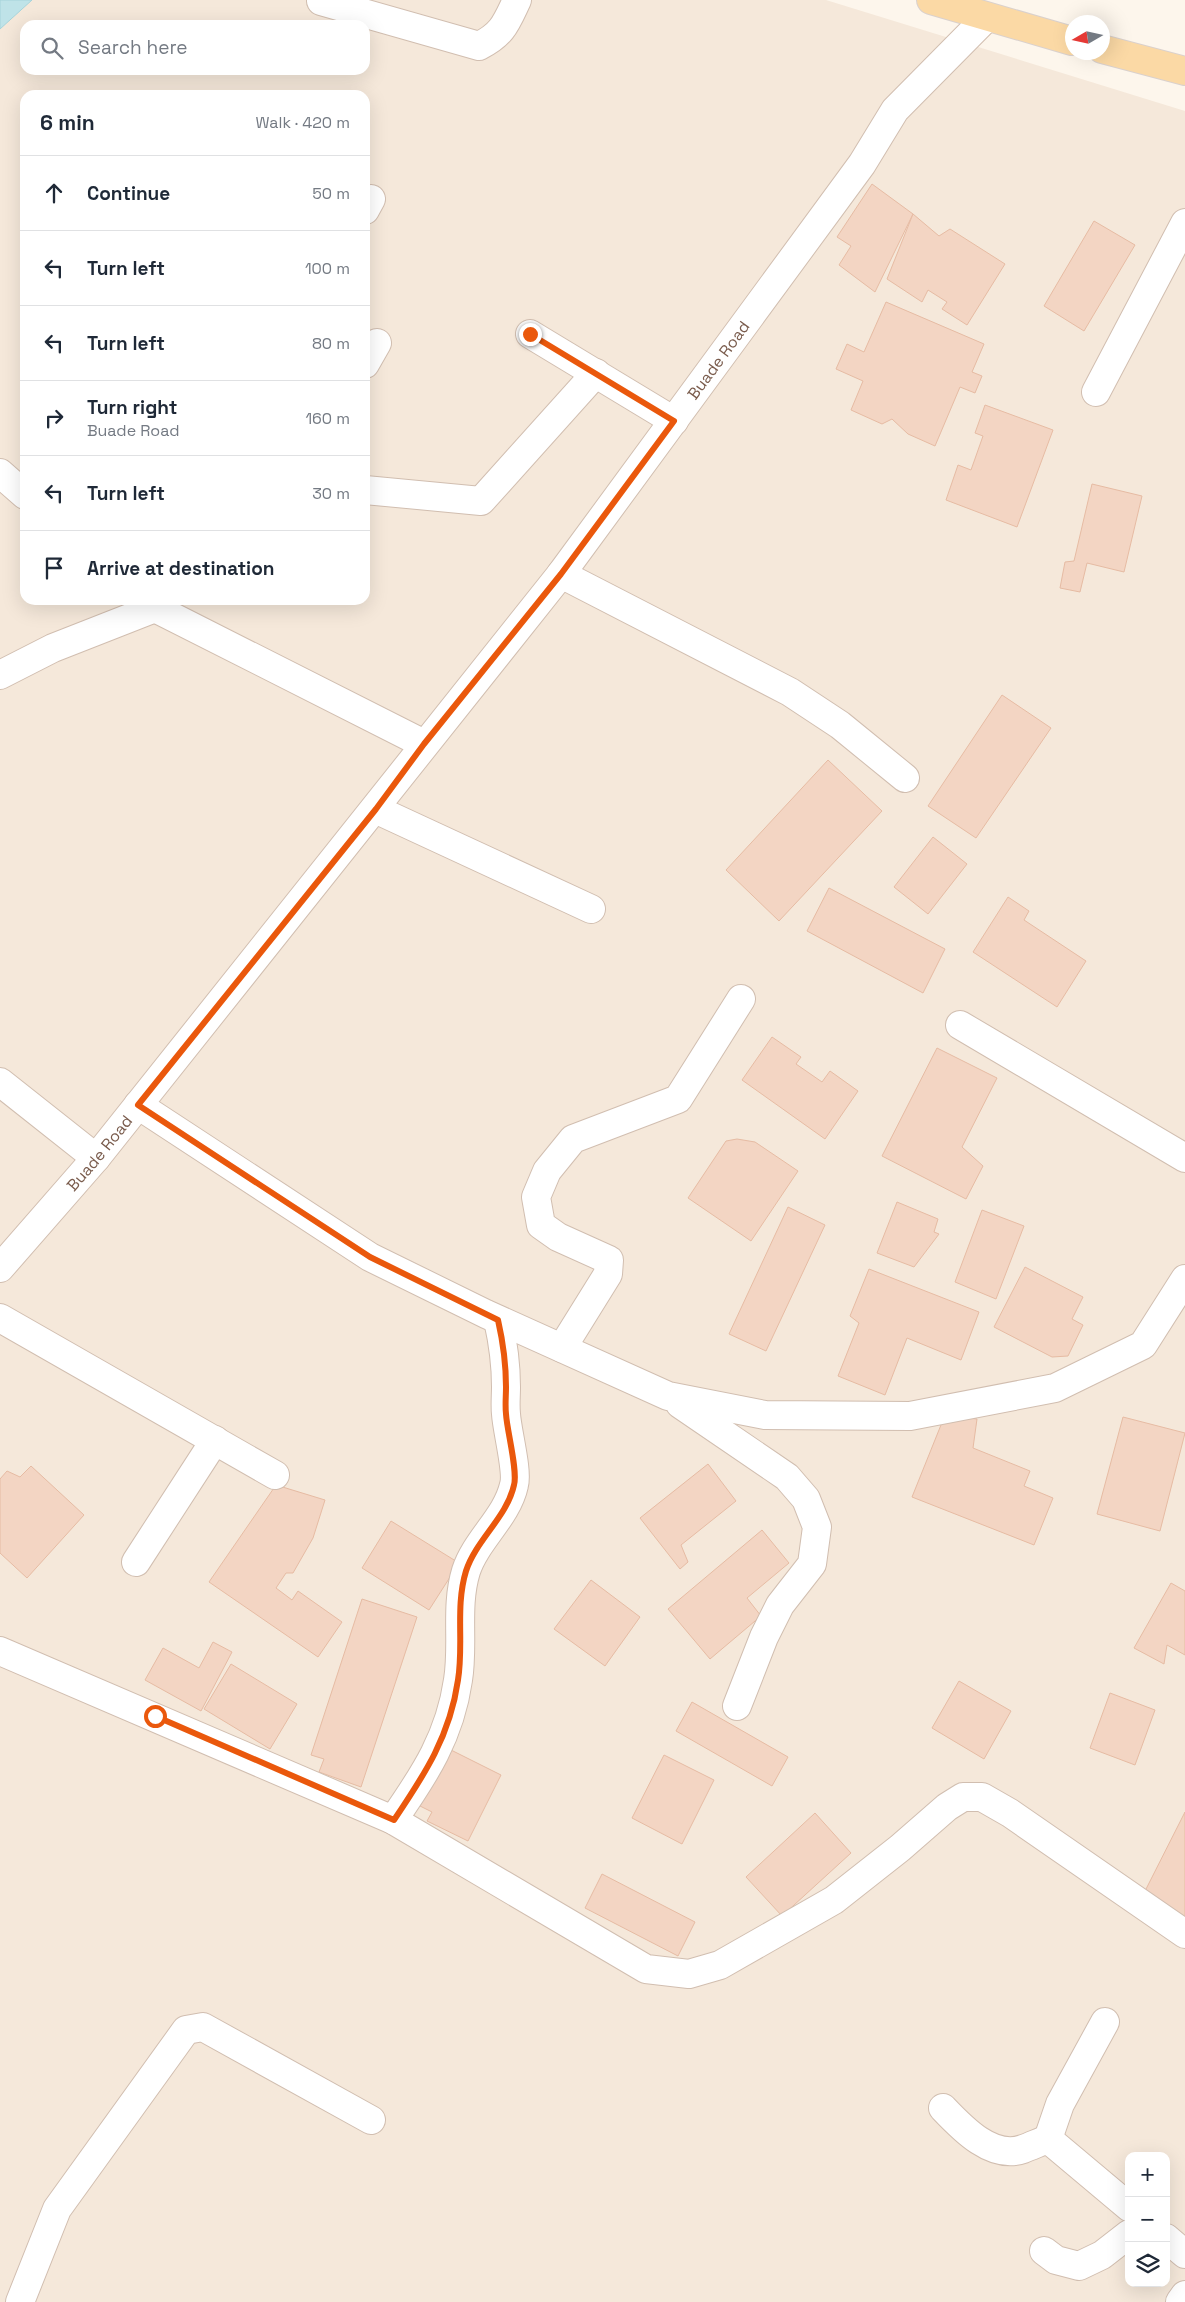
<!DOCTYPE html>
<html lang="en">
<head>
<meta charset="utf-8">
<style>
  :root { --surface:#fff; --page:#f6f6f7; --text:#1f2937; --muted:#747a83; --line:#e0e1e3 }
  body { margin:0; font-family:"Space Grotesk",sans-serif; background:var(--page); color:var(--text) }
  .controls { position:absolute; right:15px; bottom:15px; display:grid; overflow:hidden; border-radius:10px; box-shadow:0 5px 20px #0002 }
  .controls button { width:45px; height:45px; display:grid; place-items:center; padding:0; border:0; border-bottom:1px solid var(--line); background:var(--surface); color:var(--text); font:25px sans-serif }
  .compass { position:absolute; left:1065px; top:15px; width:45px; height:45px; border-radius:50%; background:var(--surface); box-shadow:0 5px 20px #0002; rotate:261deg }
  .stop { position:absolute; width:15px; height:15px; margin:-11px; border:4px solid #ea580c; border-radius:50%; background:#fff }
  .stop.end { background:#ea580c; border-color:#fff; box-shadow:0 1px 5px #0008 }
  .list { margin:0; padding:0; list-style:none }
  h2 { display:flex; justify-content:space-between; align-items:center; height:65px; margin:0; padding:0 20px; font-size:21px }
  h2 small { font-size:16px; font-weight:400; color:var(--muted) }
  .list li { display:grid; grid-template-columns:32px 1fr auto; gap:15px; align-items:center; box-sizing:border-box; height:75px; padding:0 20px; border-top:1px solid var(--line) }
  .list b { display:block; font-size:19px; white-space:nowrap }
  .list p { margin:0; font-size:16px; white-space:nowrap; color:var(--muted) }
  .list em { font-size:16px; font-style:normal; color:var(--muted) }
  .icon { flex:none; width:28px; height:28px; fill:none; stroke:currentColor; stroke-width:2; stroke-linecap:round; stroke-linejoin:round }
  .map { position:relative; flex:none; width:1185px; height:2302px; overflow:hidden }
  .search { position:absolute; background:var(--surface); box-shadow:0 5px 20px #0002; left:20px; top:20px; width:350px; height:55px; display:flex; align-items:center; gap:12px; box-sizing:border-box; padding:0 18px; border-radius:15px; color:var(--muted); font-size:19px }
  .panel { position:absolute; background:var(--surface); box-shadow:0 5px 20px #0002; left:20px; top:90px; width:350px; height:515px; border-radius:15px }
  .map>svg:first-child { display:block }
</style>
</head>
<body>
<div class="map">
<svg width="1185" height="2302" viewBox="0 0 1185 2302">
  <rect width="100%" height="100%" fill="#fdf6ec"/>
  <path fill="#f5e8da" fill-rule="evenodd" d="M32 0H826L1185 111V2302H0V29ZM25 25H365V70H25ZM25 95H365V600H25ZM1129 2156H1166V2283H1129Z"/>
  <path fill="#bfe3e8" stroke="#a5d3da" d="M0 0H32L0 29Z"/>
  <g fill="#f3d5c3" stroke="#e6bba3">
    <path d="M872 184 913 214 875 292 839 265 851 246 837 237Z"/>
    <path d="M913 214 939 236 950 229 1005 264 967 325 942 309 947 302 928 290 922 302 887 279Z"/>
    <path d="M1094 221 1135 245 1084 331 1044 306Z"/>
    <path d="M886 302 984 344 972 372 982 376 975 393 960 387 935 446 908 434 892 419 882 424 851 410 863 381 836 369 847 344 864 352Z"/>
    <path d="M985 405 1053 430 1017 527 946 500 958 465 971 470 983 436 975 433Z"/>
    <path d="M1092 484 1142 496 1124 572 1087 563 1080 592 1060 588 1065 562 1074 561Z"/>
    <path d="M1002 695 1051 728 976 838 928 806Z"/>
    <path d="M828 760 882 811 779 921 726 870Z"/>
    <path d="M933 837 967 864 928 914 894 887Z"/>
    <path d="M829 888 945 949 923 993 807 931Z"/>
    <path d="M1008 897 1029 911 1024 920 1086 961 1057 1007 973 952Z"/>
    <path d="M772 1037 801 1057 796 1064 822 1082 830 1071 858 1091 825 1139 742 1080Z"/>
    <path d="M937 1048 997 1078 962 1147 983 1166 966 1199 882 1156Z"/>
    <path d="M737 1139 755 1142 798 1171 751 1241 688 1198 726 1141Z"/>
    <path d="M897 1202 938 1219 934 1232 939 1234 914 1267 877 1253Z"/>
    <path d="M788 1207 825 1225 766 1351 729 1334Z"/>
    <path d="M982 1210 1024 1226 996 1299 955 1282Z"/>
    <path d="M1025 1267 1083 1297 1072 1319 1083 1325 1068 1356 1052 1357 994 1327Z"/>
    <path d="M869 1269 979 1312 961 1360 907 1338 885 1395 838 1376 859 1323 850 1316Z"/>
    <path d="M945 1415 977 1419 973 1448 1030 1471 1024 1486 1053 1498 1034 1545 912 1497Z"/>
    <path d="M1123 1417 1185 1433 1160 1531 1097 1514Z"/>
    <path d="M708 1464 736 1501 681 1545 688 1562 680 1569 640 1518Z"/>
    <path d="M31 1466 84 1515 27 1578 0 1553V1479L7 1471 20 1477Z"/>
    <path d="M276 1485 325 1500 313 1538 293 1573H286L276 1588 292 1600 298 1591 342 1622 318 1657 209 1582Z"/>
    <path d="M391 1521 459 1563 429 1610 362 1568Z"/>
    <path d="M762 1530 789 1563 747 1598 761 1616 710 1659 668 1609Z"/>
    <path d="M591 1580 640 1617 605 1666 554 1629Z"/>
    <path d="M1171 1583 1185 1591V1655L1167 1645 1164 1664 1134 1648Z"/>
    <path d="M362 1599 417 1617 361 1787 319 1772 324 1759 311 1755Z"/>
    <path d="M213 1642 232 1652 201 1711 145 1680 163 1648 199 1668Z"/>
    <path d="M231 1664 297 1704 270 1749 204 1709Z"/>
    <path d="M959 1681 1011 1711 984 1759 932 1728Z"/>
    <path d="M1110 1693 1155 1710 1135 1765 1090 1748Z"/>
    <path d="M692 1702 788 1757 772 1786 676 1731Z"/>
    <path d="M449 1749 501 1775 468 1841 427 1821 432 1812 420 1806Z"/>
    <path d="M664 1755 714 1780 682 1844 632 1818Z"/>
    <path d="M1185 1812V1919L1142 1897Z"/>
    <path d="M815 1813 851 1853 782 1916 746 1877Z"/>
    <path d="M602 1874 695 1922 678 1956 585 1908Z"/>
  </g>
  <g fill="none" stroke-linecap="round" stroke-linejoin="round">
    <g stroke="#d1beb0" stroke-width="30">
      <g id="minor">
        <path d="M321 1 479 46C503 34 506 23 517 0"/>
        <path d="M365 210 371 199"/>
        <path d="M530 334 674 421"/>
        <path d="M365 364 377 343"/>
        <path d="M1096 392 1185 223"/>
        <path d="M0 473 25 495"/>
        <path d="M365 490 481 501 596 373"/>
        <path d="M561 574 790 692 840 725 905 778"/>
        <path d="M143 600 155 608 424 744"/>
        <path d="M0 675 53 648 155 608"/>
        <path d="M375 809 591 909"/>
        <path d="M960 1025 1185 1158"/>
        <path d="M0 1082 96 1158"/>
        <path d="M138 1105 370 1257 486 1314 668 1396 765 1415 910 1416 1055 1388 1143 1345 1185 1279"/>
        <path id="s1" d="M0 1268 96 1158 561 574 862 164 895 110 987 17"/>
        <path d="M0 1318 275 1475"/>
        <path d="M562 1348 608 1274 609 1260 558 1237 541 1225 536 1197 547 1171 573 1139 678 1099 741 999"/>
        <path d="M680 1404 787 1477 806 1499 817 1527 812 1564 780 1605 764 1637 737 1706"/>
        <path d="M136 1562 215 1440"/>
        <path d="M0 1651 393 1820 646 1969 689 1974 720 1965 834 1900 900 1848 947 1807 963 1797H982L1010 1813 1185 1934"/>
        <path d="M393 1820C425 1774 450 1736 458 1680 464 1644 455 1607 466 1571 476 1540 507 1517 514 1485 518 1471 507 1431 506 1414 505 1405 506 1396 506 1387 506 1365 503 1342 498 1320"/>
        <path d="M943 2108C962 2128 992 2160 1023 2149 1031 2146 1040 2142 1048 2139L1129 2207"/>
        <path d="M1048 2139 1060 2104 1105 2022"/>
        <path d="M1166 2238 1185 2254"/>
        <path d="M1044 2251 1056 2260 1079 2266 1102 2255 1129 2234"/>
        <path d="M20 2302 57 2209 186 2030 203 2027 371 2120"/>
        <path d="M1180 2302 1185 2295"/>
      </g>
    </g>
    <g stroke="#dad1cd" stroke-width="30">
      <g id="major">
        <path d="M931 0 1072 41"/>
        <path d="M1102 49 1185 71"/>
      </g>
    </g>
    <use href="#minor" stroke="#fff" stroke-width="28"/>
    <use href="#major" stroke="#fbd9a5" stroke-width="28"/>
  </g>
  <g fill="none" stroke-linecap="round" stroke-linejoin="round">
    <path stroke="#ea580c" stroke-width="6" d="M155 1716 394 1820C425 1774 450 1736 458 1680 464 1644 455 1607 466 1571 476 1540 507 1517 514 1485 518 1471 507 1431 506 1414 505 1405 506 1396 506 1387 506 1365 503 1342 498 1320L370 1257 138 1105 376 809 424 744 561 574 674 421 530 334"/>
  </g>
  <g text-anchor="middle" stroke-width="4.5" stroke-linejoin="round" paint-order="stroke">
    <g font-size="16" fill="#7a5c4d" stroke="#fffaf3">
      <text dy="6" stroke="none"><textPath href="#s1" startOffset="1158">Buade Road</textPath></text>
      <text dy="6" stroke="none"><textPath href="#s1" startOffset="152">Buade Road</textPath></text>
    </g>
  </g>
</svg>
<div class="controls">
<button>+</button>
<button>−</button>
<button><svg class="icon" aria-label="layers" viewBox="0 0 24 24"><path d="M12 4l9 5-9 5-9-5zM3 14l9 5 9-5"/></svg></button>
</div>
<svg class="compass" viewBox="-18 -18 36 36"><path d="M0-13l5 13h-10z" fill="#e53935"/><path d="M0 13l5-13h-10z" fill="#747a83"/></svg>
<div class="stop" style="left:155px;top:1716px"></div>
<div class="stop end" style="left:530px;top:334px"></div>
<div class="search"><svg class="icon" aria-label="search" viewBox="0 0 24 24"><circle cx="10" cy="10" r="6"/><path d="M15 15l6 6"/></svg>Search here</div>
<section class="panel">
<h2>6 min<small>Walk · 420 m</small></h2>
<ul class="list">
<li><svg class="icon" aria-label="ahead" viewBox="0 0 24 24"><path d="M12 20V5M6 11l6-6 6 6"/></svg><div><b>Continue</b></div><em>50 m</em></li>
<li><svg class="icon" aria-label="left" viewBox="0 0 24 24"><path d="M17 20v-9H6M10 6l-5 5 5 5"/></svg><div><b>Turn left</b></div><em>100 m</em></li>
<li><svg class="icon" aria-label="left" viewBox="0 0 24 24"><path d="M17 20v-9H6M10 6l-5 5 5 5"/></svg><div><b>Turn left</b></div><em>80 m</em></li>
<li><svg class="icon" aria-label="right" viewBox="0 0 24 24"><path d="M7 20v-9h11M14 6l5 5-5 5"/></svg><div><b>Turn right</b><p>Buade Road</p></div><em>160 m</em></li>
<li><svg class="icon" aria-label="left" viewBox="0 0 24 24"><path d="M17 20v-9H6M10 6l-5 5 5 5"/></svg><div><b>Turn left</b></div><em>30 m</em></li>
<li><svg class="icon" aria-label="arrive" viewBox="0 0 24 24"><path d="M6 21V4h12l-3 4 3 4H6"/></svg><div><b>Arrive at destination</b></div></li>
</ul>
</section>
</div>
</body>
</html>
